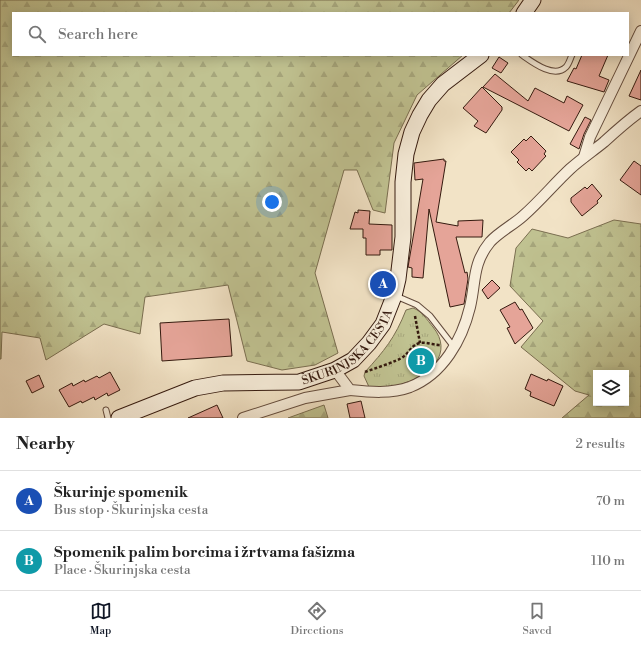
<!DOCTYPE html>
<html lang="en">
<head>
<meta charset="utf-8">
<style>
  :root { --surface:#fff; --page:#f2f2f2; --text:#222; --muted:#767676; --line:#e0e0e0; --accent:#111827 }
  body { margin:0; font-family:"Libre Bodoni",serif; background:var(--page); color:var(--text) }
  .controls { position:absolute; right:12px; bottom:12px; display:grid; overflow:hidden; border-radius:0px; box-shadow:0 2px 10px #0003 }
  .controls button { width:36px; height:36px; display:grid; place-items:center; padding:0; border:0; border-bottom:1px solid var(--line); background:var(--surface); color:var(--text); font:20px sans-serif }
  .you { position:absolute; left:272px; top:202px; width:14px; height:14px; margin:-10px; border:3px solid #fff; border-radius:50%; background:#1a73e8; box-shadow:0 0 0 6px #1a73e833 }
  .badge { display:grid; place-items:center; width:26px; height:26px; border-radius:50%; background:var(--accent); color:#fff; font-size:13px; font-weight:700 }
  .pin { position:absolute; translate:-50% -50%; border:2px solid #fff; box-shadow:0 1px 4px #0006 }
  .list { margin:0; padding:0; list-style:none }
  h2 { display:flex; justify-content:space-between; align-items:center; height:52px; margin:0; padding:0 16px; font-size:17px }
  h2 small { font-size:13px; font-weight:400; color:var(--muted) }
  .list li { display:grid; grid-template-columns:26px 1fr auto; gap:12px; align-items:center; box-sizing:border-box; height:60px; padding:0 16px; border-top:1px solid var(--line) }
  .list b { display:block; font-size:15px; white-space:nowrap }
  .list p { margin:0; font-size:13px; white-space:nowrap; color:var(--muted) }
  .list em { font-size:13px; font-style:normal; color:var(--muted) }
  .icon { flex:none; width:22px; height:22px; fill:none; stroke:currentColor; stroke-width:2; stroke-linecap:round; stroke-linejoin:round }
  .map { position:relative; flex:none; width:641px; height:418px; overflow:hidden }
  .search { position:absolute; background:var(--surface); box-shadow:0 2px 10px #0003; left:12px; right:12px; top:12px; height:44px; display:flex; align-items:center; gap:10px; box-sizing:border-box; padding:0 14px; border-radius:0px; color:var(--muted); font-size:15px }
  .sheet { height:172px; background:var(--surface) }
  nav { display:flex; justify-content:space-around; align-items:center; box-sizing:border-box; height:56px; border-top:1px solid var(--line); background:var(--surface); font-size:11px; color:var(--muted) }
  nav a { display:grid; justify-items:center; gap:2px }
  nav .on { color:var(--accent) }
  .map>svg:first-child { display:block }
</style>
</head>
<body>
<div class="map">
<svg width="641" height="418" viewBox="0 0 641 418">
  <defs>
    <pattern id="forest-firs" width="22" height="20" patternUnits="userSpaceOnUse"><rect width="22" height="20" fill="#c0c291"/><path d="M5 1l3.5 6h-7zM16 11l3.5 6h-7z" fill="#a6a67c"/></pattern>
    <pattern id="park-tufts" width="24" height="20" patternUnits="userSpaceOnUse"><rect width="24" height="20" fill="#c0c291"/><path d="M3 7l-1-3M5 7V3M7 7l1-3M15 17l-1-3M17 17v-4M19 17l1-3" fill="none" stroke="#a6a67c"/></pattern>
  </defs>
  <rect width="100%" height="100%" fill="#f2e3c6"/>
  <filter id="stains"><feTurbulence type="fractalNoise" baseFrequency=".005" numOctaves="4"/><feColorMatrix values="0 0 0 0 .2 0 0 0 0 .09 0 0 0 0 .02 0 0 0 .5 -.17"/></filter>
  <radialGradient id="worn" r=".72"><stop offset=".6" stop-color="#630" stop-opacity="0"/><stop offset="1" stop-color="#630" stop-opacity=".3"/></radialGradient>
  <g fill="url(#forest-firs)" stroke="#7a6e50" fill-rule="evenodd">
    <path d="M0 0H519L509 13H13V55H463L417 95 394 143 385 213 373 210 357 170H344L315 273 338 353 315 365 282 370 247 361 228 285 145 297 140 334 104 324 46 360 40 338 2 332 1 359H0Z"/>
    <path d="M614 220 641 224V418H562L589 395 575 391 521 347 543 321 510 286 516 248 532 229 568 238ZM596 373H626V403H596Z"/>
    <path d="M324 405 328 418H288Z"/>
  </g>
  <path fill="url(#park-tufts)" stroke="#7a6e50" d="M413 308C422 311 427 320 433 327 454 353 430 375 405 383 393 388 381 388 369 387L364 376 365 372C384 351 395 338 406 310Z"/>
  <g fill="#e5a498" stroke="#351a0f">
    <path d="M582 55H608L599 76 609 80 604 92 567 81 574 68 576 69Z"/>
    <path d="M499 57 508 63 501 73 492 68Z"/>
    <path d="M641 70V100L629 96Z"/>
    <path d="M495 74 528 101 535 88 564 103 567 96 583 105 569 131 483 87Z"/>
    <path d="M482 87 502 107V110L486 133 474 126 478 121 463 108Z"/>
    <path d="M585 117 591 120 584 134 579 149 570 144Z"/>
    <path d="M531 136 546 151 544 154 546 156 532 171 529 168 526 171 517 162 519 160 511 152 524 139 526 141Z"/>
    <path d="M444 159V161H446L436 222 458 226V221L483 220 482 237H456L465 273 467 272 468 279 464 304 450 307 429 209 423 278 412 277V268L408 267 423 179 415 180 414 163Z"/>
    <path d="M634 161 641 166V195L620 180Z"/>
    <path d="M592 184 602 196 597 201 598 203 582 216 571 202V198L585 187 587 189Z"/>
    <path d="M358 210 370 211 369 224 392 225V250H380V255H366V238H363V229H350L355 212 358 213Z"/>
    <path d="M492 280 500 288 488 299 482 290Z"/>
    <path d="M515 302 520 310 522 309 533 328 515 344 507 328 510 327 500 310Z"/>
    <path d="M229 319 232 356 162 361 160 323Z"/>
    <path d="M110 372 120 390 108 396 107 393 95 400 94 397 82 403 81 401 69 407 59 390 72 383 73 386 84 380 85 382 97 376 99 378Z"/>
    <path d="M531 374 547 381 548 379 563 386 554 406 530 396 531 392 525 389Z"/>
    <path d="M39 375 44 387 32 393 26 381Z"/>
    <path d="M361 401 365 418H350L347 404Z"/>
    <path d="M217 405 223 418H188Z"/>
  </g>
  <g fill="none" stroke-linecap="round" stroke-linejoin="round">
    <g stroke="#644c3d" stroke-width="7">
      <g id="lane">
        <path d="M522 55C532 62 554 79 566 67 569 64 570 59 572 55"/>
        <path d="M396 296 417 305 430 316 454 347"/>
        <path d="M106 410 108 418"/>
      </g>
    </g>
    <g stroke="#644c3d" stroke-width="12">
      <g id="street">
        <path d="M584 157 590 137 641 31"/>
        <path d="M335 370 350 390C370 392 391 394 410 387 443 374 462 340 470 307 476 282 472 264 490 242 499 232 513 225 523 216 540 201 554 184 570 169 581 159 593 151 604 142 616 131 627 121 641 111"/>
        <path d="M243 418 305 398 350 390"/>
      </g>
    </g>
    <g stroke="#351a0f" stroke-width="17">
      <g id="secondary">
        <path d="M524 13 533 0"/>
        <path id="s1" d="M119 418 195 388 223 383 299 382 335 370 353 360 369 343 383 324 394 296 398 279 403 237V182L406 154 412 132 420 115 429 100 443 84 481 55"/>
      </g>
    </g>
    <g stroke="#351a0f" stroke-width="2.5" stroke-dasharray="3 2" stroke-linecap="butt">
      <path d="M415 316 420 343"/>
      <path d="M365 372C373 369 398 361 403 357 410 352 411 345 420 343 427 342 434 345 441 345"/>
    </g>
    <use href="#lane" stroke="#f7edda" stroke-width="5"/>
    <use href="#street" stroke="#f7edda" stroke-width="10"/>
    <use href="#secondary" stroke="#f7edda" stroke-width="15"/>
  </g>
  <g text-anchor="middle" stroke-width="3" stroke-linejoin="round" paint-order="stroke">
    <g font-size="12" fill="#351a0f" stroke="#f7edda">
      <text dy="4" stroke="none"><textPath href="#s1" startOffset="248">ŠKURINJSKA CESTA</textPath></text>
    </g>
  </g>
  <rect width="100%" height="100%" filter="url(#stains)"/>
  <rect width="100%" height="100%" fill="url(#worn)"/>
</svg>
<div class="controls">
<button><svg class="icon" aria-label="layers" viewBox="0 0 24 24"><path d="M12 4l9 5-9 5-9-5zM3 14l9 5 9-5"/></svg></button>
</div>
<div class="you"></div>
<div class="pin badge" style="left:383px;top:284px;background:#1a4fb4">A</div>
<div class="pin badge" style="left:421px;top:361px;background:#0f9aa8">B</div>
<div class="search"><svg class="icon" aria-label="search" viewBox="0 0 24 24"><circle cx="10" cy="10" r="6"/><path d="M15 15l6 6"/></svg>Search here</div>
</div>
<section class="sheet">
<h2>Nearby<small>2 results</small></h2>
<ul class="list">
<li><span class="badge" style="background:#1a4fb4">A</span><div><b>Škurinje spomenik</b><p>Bus stop · Škurinjska cesta</p></div><em>70 m</em></li>
<li><span class="badge" style="background:#0f9aa8">B</span><div><b>Spomenik palim borcima i žrtvama fašizma</b><p>Place · Škurinjska cesta</p></div><em>110 m</em></li>
</ul>
</section>
<nav>
<a class="on"><svg class="icon" aria-label="map" viewBox="0 0 24 24"><path d="M3 6l6-2 6 2 6-2v14l-6 2-6-2-6 2zM9 4v14M15 6v14"/></svg>Map</a>
<a><svg class="icon" aria-label="directions" viewBox="0 0 24 24"><path d="M12 3l9 9-9 9-9-9zM9 14v-3h6M13 9l2 2-2 2"/></svg>Directions</a>
<a><svg class="icon" aria-label="saved" viewBox="0 0 24 24"><path d="M7 4h10v16l-5-4-5 4z"/></svg>Saved</a>
</nav>
</body>
</html>
